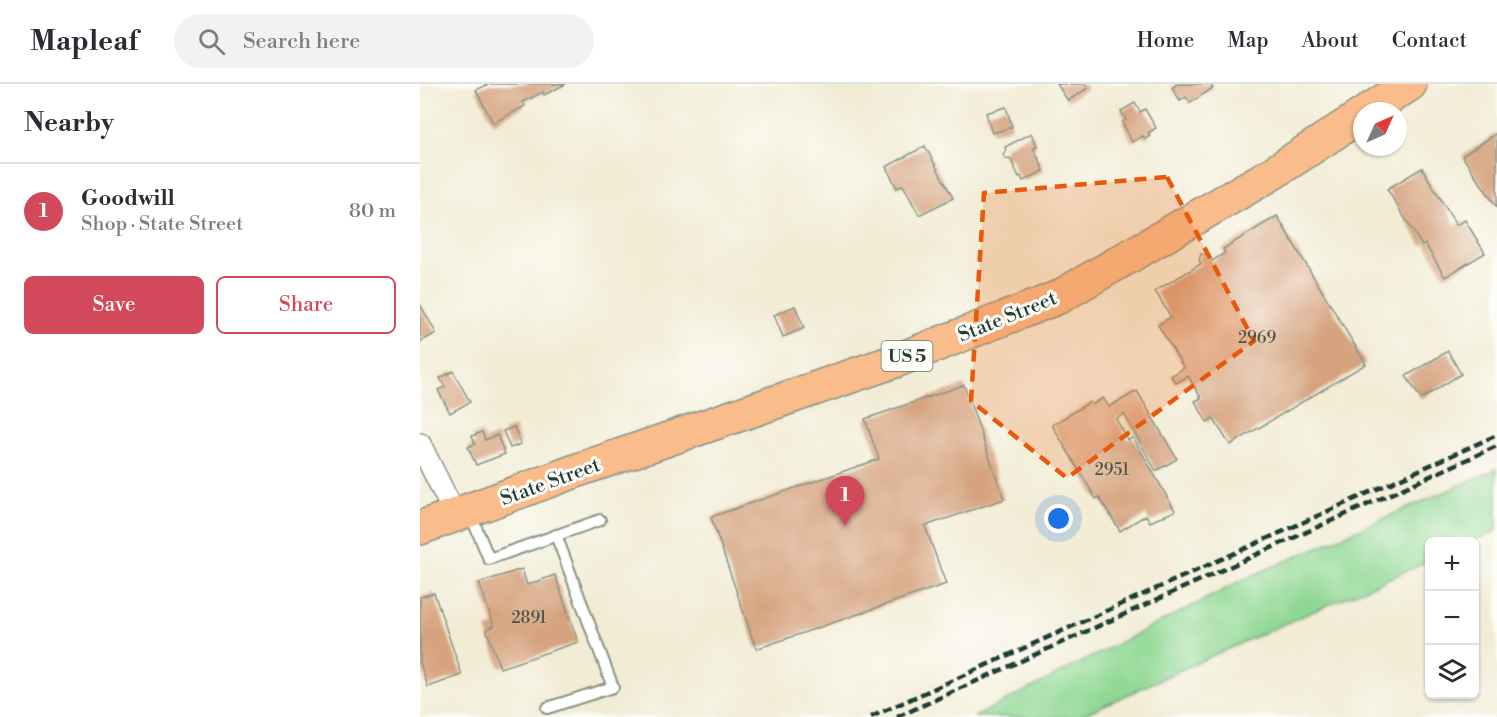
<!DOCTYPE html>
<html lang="en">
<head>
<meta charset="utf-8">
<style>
  :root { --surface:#fff; --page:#f2f2f3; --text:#2b2b33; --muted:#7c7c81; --line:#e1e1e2; --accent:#d1495b }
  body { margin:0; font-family:"Libre Bodoni",serif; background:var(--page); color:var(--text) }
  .controls { position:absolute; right:18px; bottom:18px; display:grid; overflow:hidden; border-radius:9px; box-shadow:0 2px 4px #0004 }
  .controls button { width:54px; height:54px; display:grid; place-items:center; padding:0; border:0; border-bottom:2px solid var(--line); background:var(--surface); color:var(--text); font:30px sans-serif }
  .compass { position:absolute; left:933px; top:18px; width:54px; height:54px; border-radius:50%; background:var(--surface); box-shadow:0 2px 4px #0004; rotate:45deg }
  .you { position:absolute; left:639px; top:435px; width:21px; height:21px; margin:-15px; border:4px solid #fff; border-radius:50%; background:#1a73e8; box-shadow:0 0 0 9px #1a73e833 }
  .badge { display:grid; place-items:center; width:39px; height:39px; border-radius:50%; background:var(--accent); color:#fff; font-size:20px; font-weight:700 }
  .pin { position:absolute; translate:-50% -50px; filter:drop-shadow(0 2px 3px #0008) }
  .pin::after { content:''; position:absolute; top:32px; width:21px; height:18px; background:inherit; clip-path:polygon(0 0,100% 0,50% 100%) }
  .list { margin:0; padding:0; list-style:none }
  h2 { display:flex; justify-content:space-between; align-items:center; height:78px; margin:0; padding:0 24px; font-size:26px }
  h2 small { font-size:20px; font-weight:400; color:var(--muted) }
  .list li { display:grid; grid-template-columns:39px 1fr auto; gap:18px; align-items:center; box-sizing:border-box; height:96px; padding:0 24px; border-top:2px solid var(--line) }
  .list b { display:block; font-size:22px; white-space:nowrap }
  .list p { margin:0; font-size:20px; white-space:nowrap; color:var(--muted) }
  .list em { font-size:20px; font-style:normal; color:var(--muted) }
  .actions { display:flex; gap:12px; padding:18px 24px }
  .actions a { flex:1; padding:14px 0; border:2px solid var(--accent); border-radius:9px; text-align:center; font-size:21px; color:var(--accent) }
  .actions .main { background:var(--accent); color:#fff }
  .icon { flex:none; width:33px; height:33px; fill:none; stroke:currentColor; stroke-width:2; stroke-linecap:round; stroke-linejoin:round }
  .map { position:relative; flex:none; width:1077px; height:633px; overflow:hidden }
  header { display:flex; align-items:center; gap:36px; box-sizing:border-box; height:84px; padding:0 30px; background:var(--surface); border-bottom:2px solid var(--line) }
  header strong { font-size:28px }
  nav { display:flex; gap:33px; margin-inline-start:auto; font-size:21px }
  .search { width:420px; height:54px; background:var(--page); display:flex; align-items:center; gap:15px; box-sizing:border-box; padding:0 21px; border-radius:33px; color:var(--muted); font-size:22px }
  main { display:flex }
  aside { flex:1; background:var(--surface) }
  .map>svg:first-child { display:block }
</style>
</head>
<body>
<header>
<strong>Mapleaf</strong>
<div class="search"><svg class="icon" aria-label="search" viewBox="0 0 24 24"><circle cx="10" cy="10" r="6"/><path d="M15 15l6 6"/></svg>Search here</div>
<nav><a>Home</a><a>Map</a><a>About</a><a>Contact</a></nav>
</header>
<main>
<aside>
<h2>Nearby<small></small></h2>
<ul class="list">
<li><span class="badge">1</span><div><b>Goodwill</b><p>Shop · State Street</p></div><em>80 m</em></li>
</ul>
<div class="actions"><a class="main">Save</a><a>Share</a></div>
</aside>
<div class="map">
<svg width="1077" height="633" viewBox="0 0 1077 633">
  <rect width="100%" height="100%" fill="#fdfcf7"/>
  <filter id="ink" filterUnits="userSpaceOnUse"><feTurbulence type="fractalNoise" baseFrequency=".0167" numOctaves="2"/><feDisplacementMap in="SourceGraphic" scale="12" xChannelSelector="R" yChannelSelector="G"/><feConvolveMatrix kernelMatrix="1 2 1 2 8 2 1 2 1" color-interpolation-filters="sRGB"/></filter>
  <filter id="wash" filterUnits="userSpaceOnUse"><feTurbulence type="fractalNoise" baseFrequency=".008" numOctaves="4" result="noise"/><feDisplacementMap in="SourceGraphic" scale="24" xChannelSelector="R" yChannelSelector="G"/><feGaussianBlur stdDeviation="1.35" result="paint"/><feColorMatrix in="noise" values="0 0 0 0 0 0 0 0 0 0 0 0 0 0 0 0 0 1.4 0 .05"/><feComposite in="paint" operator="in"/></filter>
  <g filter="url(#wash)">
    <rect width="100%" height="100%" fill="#f2ecd5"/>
    <path fill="#8fd893" stroke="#578a64" stroke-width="1.5" d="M1077 385V447L1053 457 1010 458 1009 477 814 562 658 633H554L827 494Z"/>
    <g id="blocks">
      <g fill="#d6a37e">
        <path d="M69 0H146L124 11 123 8 103 18 105 22 73 39 56 6Z"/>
        <path d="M637 0H665L668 4 648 17Z"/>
        <path d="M757 0H790L793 4 770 19 766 13 760 17 752 4Z"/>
        <path d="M715 19 720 28 725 25 736 44 728 49 730 52 725 55 723 52 712 58 702 38 706 36 701 27Z"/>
        <path d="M586 23 592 43 572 49 566 29Z"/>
        <path d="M612 49 617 62 613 63 624 87 603 97 601 92 599 93 590 74 585 75 583 70 586 66 585 63Z"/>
        <path d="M1077 49V123L1042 72Z"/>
        <path d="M505 62 533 114 499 131 483 101 477 104 466 83Z"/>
        <path d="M1002 84 1036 141 1045 136 1065 169 1025 193 1005 160 1002 162 967 105Z"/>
        <path d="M857 132 946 280 810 361 793 334 787 338 775 317 781 314 768 292 756 299 751 292 764 284 738 241 751 233 735 207 781 180 779 176 781 170 788 171 792 177 805 169 803 165Z"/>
        <path d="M0 220 16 249 0 258Z"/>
        <path d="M375 222 384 244 363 253 354 231Z"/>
        <path d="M1028 267 1041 290 1001 315 986 292Z"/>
        <path d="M33 287 50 318 30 329 18 306 25 303 20 294Z"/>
        <path d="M544 301 584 415 505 442 526 500 336 565 291 433 459 375 445 335Z"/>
        <path d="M717 307 757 375 736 387 704 330 696 335 708 356 713 353 755 427 730 438 726 431 700 447 679 413 676 415 632 341 670 318 672 321 683 314 689 323Z"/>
        <path d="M94 343 101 360 90 364 83 347Z"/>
        <path d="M62 348 65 356 77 351 85 370 56 381 48 363 55 360 52 352Z"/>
        <path d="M102 485 107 501 135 491 158 558 80 584 66 545 74 542 59 499Z"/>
        <path d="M14 509 42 591 8 603 0 579V513Z"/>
      </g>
    </g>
  </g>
  <g filter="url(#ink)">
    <use href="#blocks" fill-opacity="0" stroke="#889484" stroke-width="1.5"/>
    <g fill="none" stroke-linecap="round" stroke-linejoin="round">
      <g stroke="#889484" stroke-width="14">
        <g id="lane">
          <path d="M50 429 69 475 180 436"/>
          <path d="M127 624 193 603 136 451"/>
        </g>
      </g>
      <g stroke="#889484" stroke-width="24">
        <path id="street" d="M0 360 35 431"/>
      </g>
      <g stroke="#889484" stroke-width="36">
        <g id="primary">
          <path d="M948 27 990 0"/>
          <path d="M0 444 161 385 475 277 639 213 853 89 942 31"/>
        </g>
      </g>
      <use href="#lane" stroke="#fff" stroke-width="10"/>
      <use href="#street" stroke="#fff" stroke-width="21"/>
      <use href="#primary" stroke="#f9bc8a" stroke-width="33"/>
      <g stroke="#1f3d34" stroke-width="4.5" stroke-dasharray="9 4.5" stroke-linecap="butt">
        <path d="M451 633 1077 351"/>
        <path d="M477 633 1077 362"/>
      </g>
    </g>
  </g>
  <path fill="#e8590c" fill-opacity="0.2" stroke="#e8590c" stroke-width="4.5" stroke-dasharray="12 8" stroke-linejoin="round" d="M747 93 834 257 647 394 551 317 564 109Z"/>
  <g text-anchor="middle" stroke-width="6" stroke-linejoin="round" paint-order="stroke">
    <g font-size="16" fill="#4d5646">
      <text x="837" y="259">2969</text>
      <text x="692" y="391">2951</text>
      <text x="109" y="539">2891</text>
    </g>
    <rect fill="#fdfcf7" stroke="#62766e" stroke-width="1.5" x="461.5" y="257" width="51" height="30" rx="4.5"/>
    <g font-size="18" font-weight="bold" fill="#1f3d34">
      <text x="487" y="278">US 5</text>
    </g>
    <g font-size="20" fill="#1f3d34" stroke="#fdfcf7">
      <text transform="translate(587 232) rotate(-22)" y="7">State Street</text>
      <text transform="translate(130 397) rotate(-20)" y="7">State Street</text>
    </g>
  </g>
</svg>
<div class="controls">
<button>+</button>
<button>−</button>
<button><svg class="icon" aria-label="layers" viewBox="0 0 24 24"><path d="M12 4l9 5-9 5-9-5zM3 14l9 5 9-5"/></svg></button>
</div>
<svg class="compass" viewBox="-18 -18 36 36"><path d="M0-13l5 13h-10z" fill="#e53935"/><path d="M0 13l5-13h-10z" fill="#7c7c81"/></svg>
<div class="you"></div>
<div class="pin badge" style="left:425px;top:442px">1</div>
</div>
</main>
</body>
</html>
